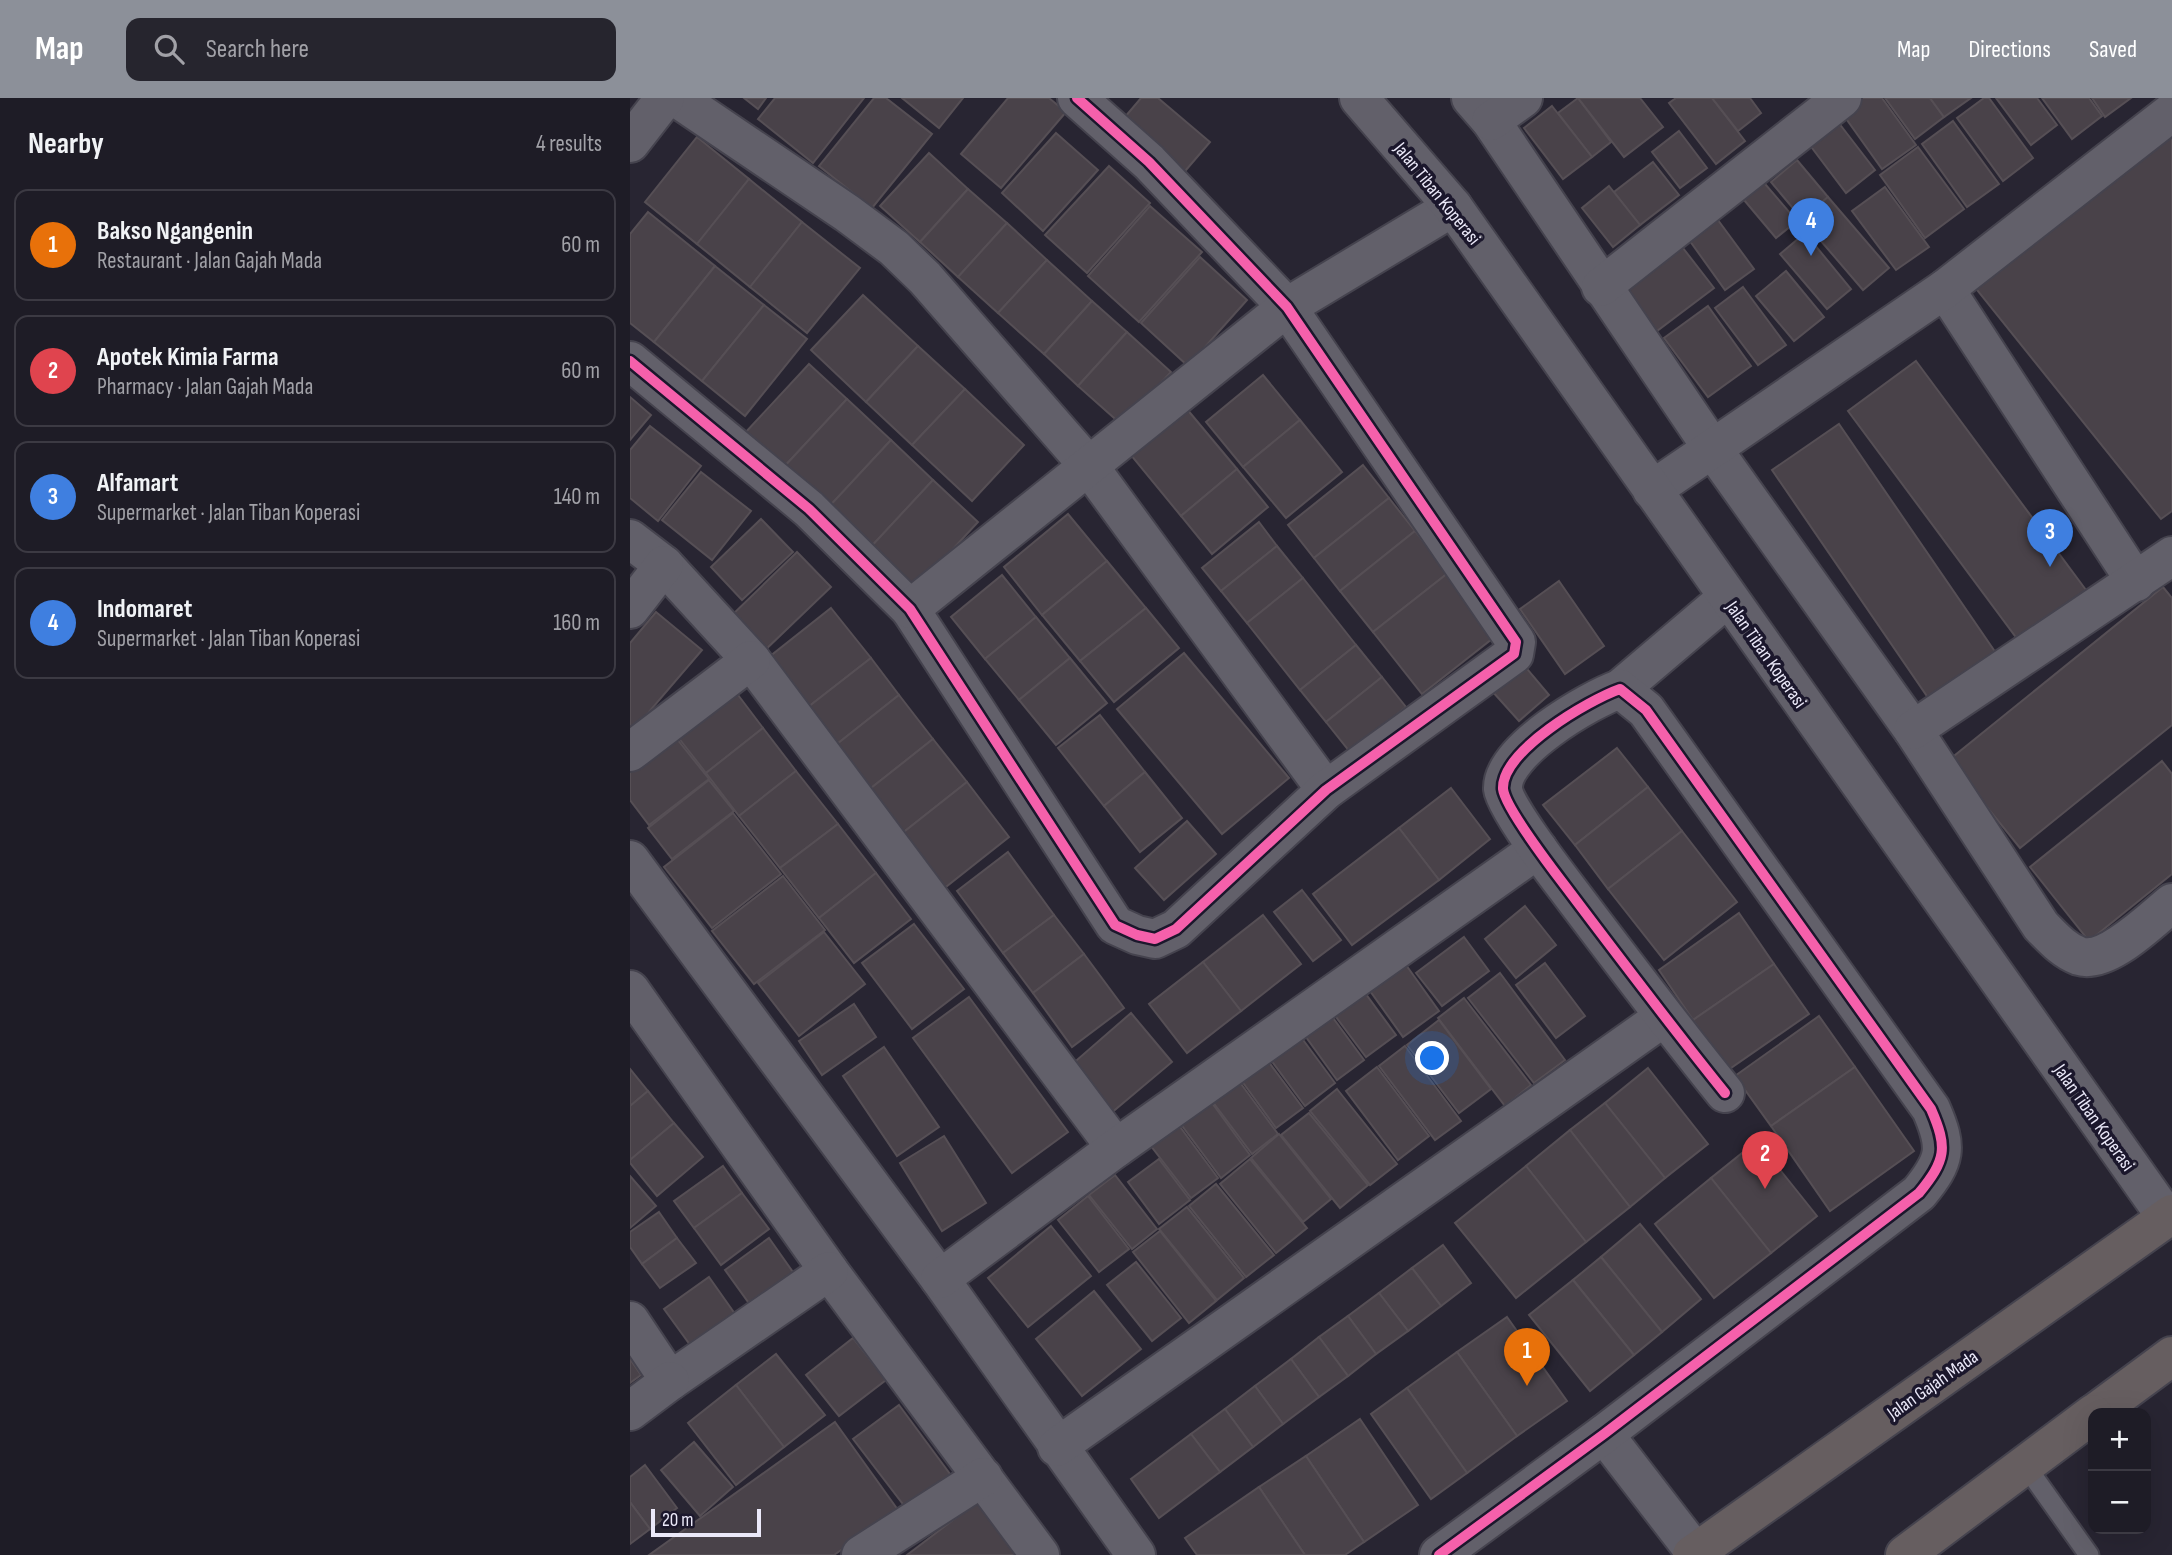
<!DOCTYPE html>
<html lang="en">
<head>
<meta charset="utf-8">
<style>
  :root { --surface:#1e1c26; --page:#26252e; --text:#f1f3f6; --muted:#a1a1a7; --line:#3c3a43; --accent:#8c9099 }
  body { margin:0; font-family:"Sofia Sans Condensed",sans-serif; background:var(--page); color:var(--text) }
  .controls { position:absolute; right:21px; bottom:21px; display:grid; overflow:hidden; border-radius:14px; box-shadow:0 7px 28px #0002 }
  .controls button { width:63px; height:63px; display:grid; place-items:center; padding:0; border:0; border-bottom:2px solid var(--line); background:var(--surface); color:var(--text); font:35px sans-serif }
  .scale { position:absolute; left:21px; bottom:18px; width:110px; box-sizing:border-box; padding-left:7px; border:4px solid #ebe9f9; border-top:0; font-size:19px; line-height:24px; white-space:nowrap; color:#ebe9f9; -webkit-text-stroke:5px #1b172c; paint-order:stroke }
  .you { position:absolute; left:803px; top:961px; width:24px; height:24px; margin:-18px; border:5px solid #fff; border-radius:50%; background:#1a73e8; box-shadow:0 0 0 10px #1a73e833 }
  .badge { display:grid; place-items:center; width:46px; height:46px; border-radius:50%; background:var(--accent); color:#fff; font-size:23px; font-weight:700 }
  .pin { position:absolute; translate:-50% -58px; filter:drop-shadow(0 2px 4px #0008) }
  .pin::after { content:''; position:absolute; top:37px; width:24px; height:21px; background:inherit; clip-path:polygon(0 0,100% 0,50% 100%) }
  .list { margin:0; padding:0; list-style:none }
  h2 { display:flex; justify-content:space-between; align-items:center; height:91px; margin:0; padding:0 28px; font-size:30px }
  h2 small { font-size:23px; font-weight:400; color:var(--muted) }
  .list li { display:grid; grid-template-columns:46px 1fr auto; gap:21px; align-items:center; box-sizing:border-box; height:112px; margin:0 14px 14px; padding:0 14px; border:2px solid var(--line); border-radius:14px }
  .list b { display:block; font-size:26px; white-space:nowrap }
  .list p { margin:0; font-size:23px; white-space:nowrap; color:var(--muted) }
  .list em { font-size:23px; font-style:normal; color:var(--muted) }
  .icon { flex:none; width:38px; height:38px; fill:none; stroke:currentColor; stroke-width:2; stroke-linecap:round; stroke-linejoin:round }
  .map { position:relative; flex:none; width:1542px; height:1457px; overflow:hidden }
  header { display:flex; align-items:center; gap:42px; box-sizing:border-box; height:98px; padding:0 35px; background:var(--accent); color:#fff }
  header strong { font-size:33px }
  nav { display:flex; gap:38px; margin-inline-start:auto; font-size:24px }
  .search { width:490px; height:63px; background:var(--page); display:flex; align-items:center; gap:18px; box-sizing:border-box; padding:0 24px; border-radius:14px; color:var(--muted); font-size:26px }
  main { display:flex }
  aside { flex:1; background:var(--surface) }
  .map>svg:first-child { display:block }
</style>
</head>
<body>
<header>
<strong>Map</strong>
<div class="search"><svg class="icon" aria-label="search" viewBox="0 0 24 24"><circle cx="10" cy="10" r="6"/><path d="M15 15l6 6"/></svg>Search here</div>
<nav><a>Map</a><a>Directions</a><a>Saved</a></nav>
</header>
<main>
<aside>
<h2>Nearby<small>4 results</small></h2>
<ul class="list">
<li><span class="badge" style="background:#e8710a">1</span><div><b>Bakso Ngangenin</b><p>Restaurant · Jalan Gajah Mada</p></div><em>60 m</em></li>
<li><span class="badge" style="background:#e0444e">2</span><div><b>Apotek Kimia Farma</b><p>Pharmacy · Jalan Gajah Mada</p></div><em>60 m</em></li>
<li><span class="badge" style="background:#3f7fe0">3</span><div><b>Alfamart</b><p>Supermarket · Jalan Tiban Koperasi</p></div><em>140 m</em></li>
<li><span class="badge" style="background:#3f7fe0">4</span><div><b>Indomaret</b><p>Supermarket · Jalan Tiban Koperasi</p></div><em>160 m</em></li>
</ul>
</aside>
<div class="map">
<svg width="1542" height="1457" viewBox="0 0 1542 1457">
  <rect width="100%" height="100%" fill="#282532"/>
  <g fill="#494249" stroke="#564f55" stroke-width="2">
    <path d="M114 0H136L128 11Z"/>
    <path d="M145 0H234L183 65 128 21Z"/>
    <path d="M244 0H256L302 36 242 110 189 68Z"/>
    <path d="M272 0H333L309 30Z"/>
    <path d="M378 0H419L436 14 371 90 331 56Z"/>
    <path d="M511 0H528L580 44 550 79 489 26Z"/>
    <path d="M948 0 981 44 962 59 928 15Z"/>
    <path d="M948 0H1010L1033 29 994 59Z"/>
    <path d="M1046 0H1082L1115 43 1086 66 1039 5Z"/>
    <path d="M1082 0H1120L1131 15 1108 33Z"/>
    <path d="M1232 0H1252L1286 47 1252 71 1212 15Z"/>
    <path d="M1255 0H1300L1314 19 1285 41Z"/>
    <path d="M1300 0H1341L1314 19Z"/>
    <path d="M1354 0H1359L1403 60 1373 83 1327 20Z"/>
    <path d="M1366 0H1407L1427 27 1401 47Z"/>
    <path d="M1412 0H1459L1472 18 1442 41Z"/>
    <path d="M1462 0H1501L1475 19Z"/>
    <path d="M922 8 962 59 933 81 894 30Z"/>
    <path d="M1205 20 1245 72 1216 95 1176 42Z"/>
    <path d="M1323 23 1369 86 1337 109 1292 46Z"/>
    <path d="M1542 27V413L1531 421 1343 187Z"/>
    <path d="M1049 33 1077 70 1050 90 1022 54Z"/>
    <path d="M426 35 468 72 413 133 372 95Z"/>
    <path d="M67 39 119 81 67 146 15 104Z"/>
    <path d="M1288 49 1334 111 1295 140 1250 77Z"/>
    <path d="M299 55 338 91 290 144 250 108Z"/>
    <path d="M1167 62 1198 99 1172 121 1141 84Z"/>
    <path d="M1023 64 1049 97 1010 127 984 94Z"/>
    <path d="M479 68 520 105 457 175 415 137Z"/>
    <path d="M1129 79 1167 123 1146 140 1109 96Z"/>
    <path d="M119 81 172 124 120 189 67 146Z"/>
    <path d="M979 88 1010 127 983 149 952 110Z"/>
    <path d="M1255 89 1299 149 1266 172 1222 113Z"/>
    <path d="M338 91 377 125 328 179 290 144Z"/>
    <path d="M1198 99 1259 170 1233 192 1172 121Z"/>
    <path d="M520 108 572 154 509 224 458 178Z"/>
    <path d="M18 114 85 168 24 244 0 225V136Z"/>
    <path d="M1085 118 1124 171 1095 192 1057 139Z"/>
    <path d="M172 124 230 170 177 235 120 189Z"/>
    <path d="M377 125 417 162 368 215 328 179Z"/>
    <path d="M1175 135 1221 191 1197 211 1150 156Z"/>
    <path d="M1046 141 1084 190 1023 236 986 185Z"/>
    <path d="M570 159 617 202 558 268 511 225Z"/>
    <path d="M417 162 462 203 414 256 368 215Z"/>
    <path d="M85 168 134 207 72 283 24 244Z"/>
    <path d="M1156 173 1194 219 1164 243 1126 198Z"/>
    <path d="M1113 189 1156 247 1128 267 1085 210Z"/>
    <path d="M233 197 288 248 236 304 181 252Z"/>
    <path d="M462 203 497 234 448 288 414 256Z"/>
    <path d="M134 207 177 241 115 318 72 283Z"/>
    <path d="M1078 208 1121 268 1078 299 1034 240Z"/>
    <path d="M497 234 541 274 492 327 448 288Z"/>
    <path d="M288 248 335 291 282 347 236 304Z"/>
    <path d="M1286 263 1456 492 1388 542 1218 313Z"/>
    <path d="M179 266 217 301 152 371 114 336Z"/>
    <path d="M633 277 670 322 613 369 576 324Z"/>
    <path d="M335 291 394 347 342 403 282 347Z"/>
    <path d="M0 299 21 317 0 342Z"/>
    <path d="M217 301 261 342 196 412 152 371Z"/>
    <path d="M556 310 607 371 551 418 500 356Z"/>
    <path d="M670 322 712 374 656 420 613 369Z"/>
    <path d="M1209 326 1368 558 1301 604 1142 372Z"/>
    <path d="M20 328 71 368 28 423 0 400V352Z"/>
    <path d="M261 342 303 382 238 452 196 412Z"/>
    <path d="M733 367 759 400 684 460 658 427Z"/>
    <path d="M607 371 638 409 582 456 551 418Z"/>
    <path d="M71 374 121 413 82 462 32 422Z"/>
    <path d="M303 382 348 424 283 494 238 452Z"/>
    <path d="M759 400 785 433 710 493 684 460Z"/>
    <path d="M438 416 477 463 412 517 374 469Z"/>
    <path d="M131 421 163 454 112 502 81 469Z"/>
    <path d="M629 424 647 448 591 493 572 470Z"/>
    <path d="M785 433 818 475 743 534 710 493Z"/>
    <path d="M647 448 673 480 617 525 591 493Z"/>
    <path d="M167 454 201 489 132 555 99 520Z"/>
    <path d="M477 463 516 510 450 563 412 517Z"/>
    <path d="M818 475 867 537 792 596 743 534Z"/>
    <path d="M372 477 406 519 355 561 321 519Z"/>
    <path d="M673 480 726 547 670 592 617 525Z"/>
    <path d="M929 483 974 548 935 576 890 511Z"/>
    <path d="M1533 489 1542 500V627L1390 750 1319 662Z"/>
    <path d="M201 510 241 560 173 613 134 563Z"/>
    <path d="M516 510 549 550 484 604 450 563Z"/>
    <path d="M26 514 72 552 0 636V545Z"/>
    <path d="M406 519 440 560 389 602 355 561Z"/>
    <path d="M726 547 752 579 696 624 670 592Z"/>
    <path d="M554 555 659 680 592 736 487 611Z"/>
    <path d="M241 560 269 597 202 650 173 613Z"/>
    <path d="M440 560 477 605 426 647 389 602Z"/>
    <path d="M893 566 919 597 889 623 862 593Z"/>
    <path d="M752 579 776 609 720 654 696 624Z"/>
    <path d="M102 589 133 630 76 675 44 634Z"/>
    <path d="M269 597 303 641 236 694 202 650Z"/>
    <path d="M470 617 515 674 474 708 428 650Z"/>
    <path d="M133 630 166 673 109 718 76 675Z"/>
    <path d="M43 636 79 681 19 727 0 702V669Z"/>
    <path d="M303 641 337 684 270 737 236 694Z"/>
    <path d="M987 650 1018 689 945 747 913 707Z"/>
    <path d="M1532 663 1542 676V776L1459 843 1400 769Z"/>
    <path d="M166 673 208 726 150 770 109 718Z"/>
    <path d="M515 674 552 720 510 754 474 708Z"/>
    <path d="M79 682 104 713 42 761 18 730Z"/>
    <path d="M337 684 379 739 312 792 270 737Z"/>
    <path d="M1018 689 1052 733 978 791 945 747Z"/>
    <path d="M821 690 860 741 809 782 769 730Z"/>
    <path d="M103 715 151 776 82 830 34 769Z"/>
    <path d="M557 723 586 756 534 802 505 770Z"/>
    <path d="M208 726 246 775 189 820 150 770Z"/>
    <path d="M769 730 809 782 722 847 683 796Z"/>
    <path d="M1052 733 1107 804 1034 862 978 791Z"/>
    <path d="M378 754 424 817 373 855 327 793Z"/>
    <path d="M246 775 281 821 224 865 189 820Z"/>
    <path d="M153 778 195 832 124 886 82 833Z"/>
    <path d="M672 792 711 842 683 863 644 814Z"/>
    <path d="M895 808 926 847 886 880 855 841Z"/>
    <path d="M1109 815 1144 866 1063 922 1029 872Z"/>
    <path d="M424 817 454 856 403 895 373 855Z"/>
    <path d="M633 817 671 866 611 913 573 864Z"/>
    <path d="M284 826 334 891 282 931 232 865Z"/>
    <path d="M194 834 235 886 169 938 128 885Z"/>
    <path d="M834 839 859 873 812 908 786 875Z"/>
    <path d="M454 856 494 910 442 949 403 895Z"/>
    <path d="M771 860 809 913 773 939 735 886Z"/>
    <path d="M573 864 611 913 557 955 519 906Z"/>
    <path d="M915 865 955 918 926 940 886 887Z"/>
    <path d="M1144 866 1179 916 1098 972 1063 922Z"/>
    <path d="M870 875 935 962 904 985 838 900Z"/>
    <path d="M730 888 766 937 736 959 700 911Z"/>
    <path d="M339 899 438 1034 382 1075 283 940Z"/>
    <path d="M834 900 901 987 875 1008 808 920Z"/>
    <path d="M224 906 246 939 192 977 169 943Z"/>
    <path d="M695 909 734 962 707 982 668 928Z"/>
    <path d="M501 915 542 964 480 1016 440 968Z"/>
    <path d="M1189 918 1225 969 1141 1028 1105 978Z"/>
    <path d="M809 922 861 991 829 1015 777 947Z"/>
    <path d="M665 931 705 985 675 1008 635 954Z"/>
    <path d="M775 948 831 1023 805 1042 749 968Z"/>
    <path d="M254 949 309 1029 267 1058 213 978Z"/>
    <path d="M632 955 673 1010 646 1030 606 975Z"/>
    <path d="M747 969 799 1038 768 1062 716 993Z"/>
    <path d="M1225 969 1284 1053 1200 1113 1141 1028Z"/>
    <path d="M1018 970 1078 1046 1035 1080 975 1005Z"/>
    <path d="M0 971 18 993 0 1008Z"/>
    <path d="M603 975 648 1036 622 1056 576 995Z"/>
    <path d="M707 991 767 1066 740 1087 680 1013Z"/>
    <path d="M18 993 44 1025 0 1062V1008Z"/>
    <path d="M574 994 620 1057 591 1080 544 1017Z"/>
    <path d="M975 1005 1035 1080 1000 1109 940 1032Z"/>
    <path d="M679 1015 738 1087 710 1110 651 1037Z"/>
    <path d="M542 1018 588 1080 561 1100 514 1039Z"/>
    <path d="M44 1025 73 1059 27 1098 0 1065V1062Z"/>
    <path d="M940 1032 1000 1109 956 1144 896 1068Z"/>
    <path d="M649 1036 701 1101 673 1124 621 1060Z"/>
    <path d="M314 1038 356 1105 312 1133 270 1065Z"/>
    <path d="M1127 1043 1187 1118 1141 1155 1081 1080Z"/>
    <path d="M529 1061 560 1102 529 1126 498 1084Z"/>
    <path d="M620 1061 677 1130 646 1155 590 1086Z"/>
    <path d="M93 1068 112 1095 64 1130 44 1103Z"/>
    <path d="M896 1068 956 1144 886 1200 825 1125Z"/>
    <path d="M485 1077 527 1131 502 1151 459 1097Z"/>
    <path d="M0 1078 26 1108 0 1130Z"/>
    <path d="M1081 1080 1141 1155 1084 1200 1025 1126Z"/>
    <path d="M586 1086 644 1157 616 1179 559 1108Z"/>
    <path d="M112 1095 139 1131 91 1167 64 1130Z"/>
    <path d="M458 1098 499 1151 469 1174 428 1122Z"/>
    <path d="M557 1109 614 1180 587 1202 529 1131Z"/>
    <path d="M29 1114 47 1140 12 1166 0 1149V1134Z"/>
    <path d="M1010 1126 1071 1201 1032 1234 971 1159Z"/>
    <path d="M421 1128 461 1178 398 1229 358 1180Z"/>
    <path d="M530 1133 586 1203 559 1225 503 1154Z"/>
    <path d="M47 1140 66 1165 30 1190 12 1166Z"/>
    <path d="M139 1140 170 1184 126 1215 95 1172Z"/>
    <path d="M813 1147 841 1185 811 1208 782 1170Z"/>
    <path d="M971 1159 1032 1234 1004 1257 943 1182Z"/>
    <path d="M506 1164 551 1220 522 1243 477 1187Z"/>
    <path d="M782 1170 811 1208 778 1233 749 1195Z"/>
    <path d="M79 1179 110 1223 66 1255 34 1211Z"/>
    <path d="M943 1182 1004 1257 960 1293 899 1217Z"/>
    <path d="M464 1193 511 1251 452 1298 406 1241Z"/>
    <path d="M749 1195 778 1233 746 1256 718 1218Z"/>
    <path d="M718 1218 746 1256 718 1278 689 1239Z"/>
    <path d="M877 1219 937 1303 887 1338 827 1254Z"/>
    <path d="M689 1239 718 1278 689 1299 661 1261Z"/>
    <path d="M223 1240 256 1282 209 1318 176 1277Z"/>
    <path d="M827 1254 887 1338 837 1375 777 1290Z"/>
    <path d="M146 1256 195 1317 154 1349 106 1287Z"/>
    <path d="M0 1261 11 1277 0 1285Z"/>
    <path d="M661 1261 689 1299 653 1326 625 1288Z"/>
    <path d="M106 1287 154 1349 106 1387 58 1325Z"/>
    <path d="M625 1288 653 1326 623 1349 595 1311Z"/>
    <path d="M777 1290 837 1375 801 1401 741 1316Z"/>
    <path d="M269 1307 323 1380 279 1414 223 1341Z"/>
    <path d="M595 1311 623 1349 590 1374 561 1336Z"/>
    <path d="M730 1321 788 1407 734 1444 676 1358Z"/>
    <path d="M205 1324 268 1412 204 1457H19Z"/>
    <path d="M561 1336 590 1374 529 1420 501 1381Z"/>
    <path d="M64 1344 103 1389 70 1418 31 1372Z"/>
    <path d="M676 1358 734 1444 715 1457H675L629 1389Z"/>
    <path d="M15 1367 47 1410 20 1431 0 1404V1379Z"/>
    <path d="M629 1389 675 1457H567L555 1440Z"/>
    <path d="M348 1403 389 1457H277Z"/>
    <path d="M0 1404 20 1431 0 1446Z"/>
  </g>
  <g fill="none" stroke-linecap="round" stroke-linejoin="round">
    <g stroke="#45434e" stroke-width="23">
      <path id="service" d="M1395 1367 1459 1457"/>
    </g>
    <g stroke="#45434e" stroke-width="42">
      <g id="minor">
        <path d="M47 0 217 115 264 150 295 180 458 367 696 692"/>
        <path d="M841 0 861 23 1082 350 1283 632 1411 828C1422 839 1433 852 1449 858 1477 867 1521 822 1542 805"/>
        <path d="M861 23 893 0"/>
        <path d="M0 45 35 0"/>
        <path d="M971 189 1212 0"/>
        <path d="M1315 191 1506 484"/>
        <path d="M0 263 179 411 280 511 485 827 507 837 525 841 546 831 696 692 884 556 886 544 657 209 519 64 447 0"/>
        <path d="M1022 392 1315 191 1542 14"/>
        <path d="M0 441 34 467 121 562 486 1050"/>
        <path d="M0 511 34 467"/>
        <path d="M280 511 657 209 823 109"/>
        <path d="M990 591 1097 500"/>
        <path d="M1283 632 1542 458"/>
        <path d="M0 654 121 562"/>
        <path d="M0 762 310 1181 506 1457"/>
        <path d="M0 892 199 1173 410 1457"/>
        <path d="M310 1181 486 1050 908 751"/>
        <path d="M0 1223 40 1283 199 1173"/>
        <path d="M0 1313 40 1283"/>
        <path d="M974 1336 1065 1454"/>
        <path d="M427 1349 1034 919"/>
        <path d="M231 1457 353 1379"/>
        <path d="M809 1457 974 1336 1289 1095C1316 1062 1318 1050 1301 1011L1016 612 990 591C959 602 871 653 873 691 875 709 923 772 936 789 988 858 1040 927 1095 995"/>
      </g>
    </g>
    <g stroke="#45434e" stroke-width="42">
      <path id="tertiary" d="M729 0 823 109 1537 1120"/>
    </g>
    <g stroke="#45434e" stroke-width="42">
      <g id="trunk">
        <path d="M1465 1315 1542 1258"/>
        <path d="M1062 1457 1542 1116"/>
        <path d="M1275 1457 1463 1316"/>
      </g>
    </g>
    <use href="#service" stroke="#62606a" stroke-width="19"/>
    <use href="#minor" stroke="#62606a" stroke-width="38"/>
    <use href="#tertiary" stroke="#62606a" stroke-width="38"/>
    <use href="#trunk" stroke="#665e60" stroke-width="38"/>
    <g stroke="#1b172c" stroke-width="15">
      <g id="cycleway">
        <path d="M0 263 179 411 280 511 485 827 507 837 525 841 546 831 696 692 884 556 886 544 657 209 519 64 447 0"/>
        <path d="M809 1457 974 1336 1289 1095C1316 1062 1318 1050 1301 1011L1016 612 990 591C959 602 871 653 873 691 875 709 923 772 936 789 988 858 1040 927 1095 995"/>
      </g>
    </g>
    <use href="#cycleway" stroke="#f560ab" stroke-width="10"/>
  </g>
  <g text-anchor="middle" stroke-width="7" stroke-linejoin="round" paint-order="stroke">
    <g font-size="19" fill="#ebe9f9" stroke="#1b172c">
      <text transform="translate(808 95) rotate(51)" y="7">Jalan Tiban Koperasi</text>
      <text transform="translate(1137 556) rotate(55)" y="7">Jalan Tiban Koperasi</text>
      <text transform="translate(1465 1019) rotate(55)" y="7">Jalan Tiban Koperasi</text>
      <text transform="translate(1302 1286) rotate(-35)" y="7">Jalan Gajah Mada</text>
    </g>
  </g>
</svg>
<div class="controls">
<button>+</button>
<button>−</button>
</div>
<div class="scale">20 m</div>
<div class="you"></div>
<div class="pin badge" style="left:897px;top:1288px;background:#e8710a">1</div>
<div class="pin badge" style="left:1135px;top:1091px;background:#e0444e">2</div>
<div class="pin badge" style="left:1420px;top:469px;background:#3f7fe0">3</div>
<div class="pin badge" style="left:1181px;top:158px;background:#3f7fe0">4</div>
</div>
</main>
</body>
</html>
